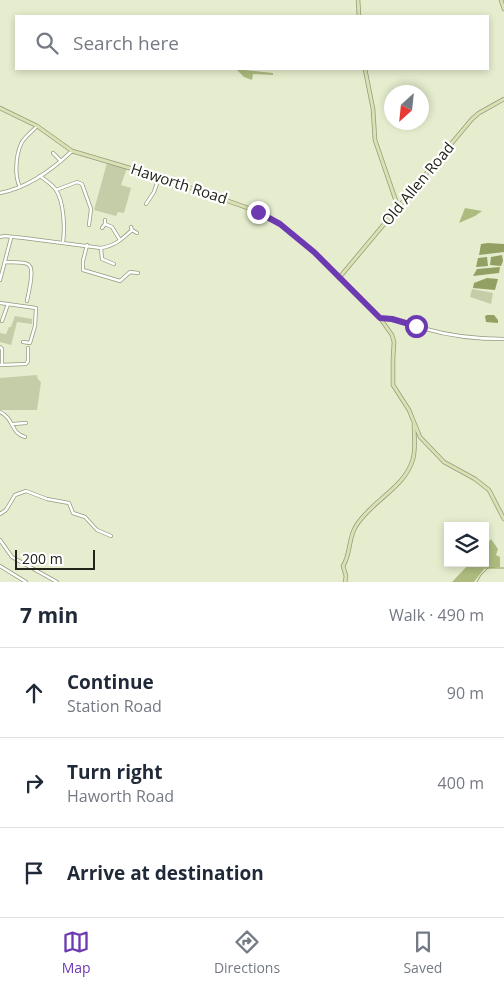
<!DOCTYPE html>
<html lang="en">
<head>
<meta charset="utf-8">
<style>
  :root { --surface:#fff; --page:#f2f2f3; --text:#1f2937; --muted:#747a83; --line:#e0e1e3; --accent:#6d3ab1 }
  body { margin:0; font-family:"Open Sans",sans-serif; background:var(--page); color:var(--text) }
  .controls { position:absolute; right:15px; bottom:15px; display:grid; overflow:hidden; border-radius:0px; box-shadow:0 2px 8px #0003 }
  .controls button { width:45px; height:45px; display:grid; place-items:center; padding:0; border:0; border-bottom:1px solid var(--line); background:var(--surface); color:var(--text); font:25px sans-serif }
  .compass { position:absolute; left:384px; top:85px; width:45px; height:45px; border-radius:50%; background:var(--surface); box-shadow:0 2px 8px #0003; rotate:207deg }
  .scale { position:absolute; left:15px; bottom:12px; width:80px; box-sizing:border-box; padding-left:5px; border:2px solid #222419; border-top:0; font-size:14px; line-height:18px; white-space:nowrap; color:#222419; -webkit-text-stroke:4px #fff; paint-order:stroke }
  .stop { position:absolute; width:15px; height:15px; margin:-11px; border:4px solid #6d3ab1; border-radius:50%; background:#fff }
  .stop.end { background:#6d3ab1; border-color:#fff; box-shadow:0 1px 5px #0008 }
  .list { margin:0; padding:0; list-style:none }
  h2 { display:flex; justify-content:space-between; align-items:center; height:65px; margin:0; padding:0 20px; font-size:21px }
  h2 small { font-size:16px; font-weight:400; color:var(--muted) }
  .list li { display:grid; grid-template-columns:32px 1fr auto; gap:15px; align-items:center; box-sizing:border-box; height:90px; padding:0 20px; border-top:1px solid var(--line) }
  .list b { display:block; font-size:19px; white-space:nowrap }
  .list p { margin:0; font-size:16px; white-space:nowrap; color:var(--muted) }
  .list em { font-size:16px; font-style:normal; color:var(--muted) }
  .icon { flex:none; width:28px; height:28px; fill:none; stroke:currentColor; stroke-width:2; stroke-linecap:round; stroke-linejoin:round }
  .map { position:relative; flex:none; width:504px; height:582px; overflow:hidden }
  .search { position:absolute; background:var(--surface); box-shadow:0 2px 8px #0003; left:15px; right:15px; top:15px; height:55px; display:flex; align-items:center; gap:12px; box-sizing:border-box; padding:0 18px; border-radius:0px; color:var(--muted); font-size:19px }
  .sheet { height:335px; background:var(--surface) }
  nav { display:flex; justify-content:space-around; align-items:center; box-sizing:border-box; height:70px; border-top:1px solid var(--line); background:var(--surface); font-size:14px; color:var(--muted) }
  nav a { display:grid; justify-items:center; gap:2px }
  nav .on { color:var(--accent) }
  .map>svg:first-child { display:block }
</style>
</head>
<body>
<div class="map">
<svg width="504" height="582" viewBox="0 0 504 582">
  <rect width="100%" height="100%" fill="#e5edce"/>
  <g fill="#c4cda8">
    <path d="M107 163 127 168 121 185 131 188 124 213 118 212 116 216 94 210Z"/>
    <path d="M472 289 493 293 491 304 470 297Z"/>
    <path d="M15 316 32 319V324L17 322 11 345 0 342V333L6 334 9 327H11Z"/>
    <path d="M37 375 38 379 41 382 37 410H0V378Z"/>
  </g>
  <g fill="#adbc7e">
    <path d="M236 69 273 73V75L253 74 252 80 244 77Z"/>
    <path d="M465 208 482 211 475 216 459 223Z"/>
    <path d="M491 539 498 549 496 555 500 557V567L484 569 474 582H452L470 563H485V546Z"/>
  </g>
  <g fill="#92a063">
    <path d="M488 243 504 244V252L479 255 481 244Z"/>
    <path d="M502 255 503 261 501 266 490 265 491 257Z"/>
    <path d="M487 257 488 266 476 267 478 258Z"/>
    <path d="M500 267 499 273 473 276 477 269Z"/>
    <path d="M487 278 498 279 495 290 473 288 474 283Z"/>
    <path d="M487 315H494L498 320V323L486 322 485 316Z"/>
  </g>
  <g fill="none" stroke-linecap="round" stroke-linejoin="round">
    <path stroke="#92a063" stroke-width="1" d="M477 582 481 575 488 568H504"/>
    <g stroke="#949b7e" stroke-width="4">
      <g id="street">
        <path d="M53 153 61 161"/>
        <path d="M40 176C45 180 52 184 56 190 64 202 65 228 63 242"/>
        <path d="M20 187C14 176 16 155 21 144 24 137 32 132 37 126"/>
        <path d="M56 190 77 182 82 184 91 209 89 225"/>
        <path d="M0 193C27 188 53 169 72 151"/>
        <path d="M146 204 154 192 159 177"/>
        <path d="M105 224 112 227 120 240"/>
        <path d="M131 227 132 230 137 233"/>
        <path d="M102 228 105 224V220"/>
        <path d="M0 237 4 236 24 238 101 248C115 246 122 239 132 230"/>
        <path d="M87 245 83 261V270L120 281 130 272 138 273"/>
        <path d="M101 248 102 259 114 264"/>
        <path d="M5 262C11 263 25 261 29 265 35 270 28 294 27 301"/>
        <path d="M0 280 11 238"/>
        <path d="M0 303 36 308 35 326 30 343 23 342"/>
        <path d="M380 318C396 319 410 325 426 329 450 336 478 339 504 339"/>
        <path d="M2 321 8 304"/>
        <path d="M0 347 2 349V365"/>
        <path d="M0 365 26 364 28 361V348"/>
        <path d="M0 412C14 418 11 434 25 437"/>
        <path d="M13 424 26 423"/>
        <path d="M0 514 6 510 15 495 26 491 47 499 69 503 73 513 85 517 97 530 111 536"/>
        <path d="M0 540 12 557 57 582"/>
        <path d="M0 566 26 582"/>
      </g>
    </g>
    <g stroke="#949b7e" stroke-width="4.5">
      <g id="secondary">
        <path d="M358 0 359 16"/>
        <path d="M501 0 504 9"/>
        <path d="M365 69 373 109 375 140 398 207"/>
        <path d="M0 108 37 126 72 151 160 177 259 212 280 224 314 252 380 318 392 335 394 342 393 359V385L409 410 420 437 444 462 475 479 489 490 504 519"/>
        <path d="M339 278 472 119 479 113 504 99"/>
        <path d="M345 582 346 576 343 566C351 554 348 538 356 526 371 501 405 488 413 459 416 448 414 435 414 424"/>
      </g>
    </g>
    <use href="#street" stroke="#fff" stroke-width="2.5"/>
    <use href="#secondary" stroke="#dbe1b2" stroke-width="3"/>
  </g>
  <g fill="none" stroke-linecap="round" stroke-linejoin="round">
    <path stroke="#6d3ab1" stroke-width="6" d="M258 212 280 224 314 252 380 318 392 319 416 326"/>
  </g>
  <g text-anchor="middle" stroke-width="4.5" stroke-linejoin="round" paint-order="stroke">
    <g font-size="15" fill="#222419" stroke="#fff">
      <text transform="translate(179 184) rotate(18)" y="5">Haworth Road</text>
      <text transform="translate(418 184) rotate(-50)" y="5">Old Allen Road</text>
    </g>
  </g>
</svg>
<div class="controls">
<button><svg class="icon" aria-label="layers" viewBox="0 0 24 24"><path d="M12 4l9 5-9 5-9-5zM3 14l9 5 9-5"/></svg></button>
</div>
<svg class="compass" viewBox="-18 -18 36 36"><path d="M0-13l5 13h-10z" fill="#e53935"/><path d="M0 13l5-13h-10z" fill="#747a83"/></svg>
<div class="scale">200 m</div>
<div class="stop" style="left:416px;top:326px"></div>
<div class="stop end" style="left:258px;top:212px"></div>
<div class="search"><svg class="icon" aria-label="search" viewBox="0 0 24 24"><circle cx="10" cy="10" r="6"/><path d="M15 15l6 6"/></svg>Search here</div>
</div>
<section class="sheet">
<h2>7 min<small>Walk · 490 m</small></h2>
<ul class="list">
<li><svg class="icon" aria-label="ahead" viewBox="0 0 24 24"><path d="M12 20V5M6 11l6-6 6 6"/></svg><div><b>Continue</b><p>Station Road</p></div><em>90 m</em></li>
<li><svg class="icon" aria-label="right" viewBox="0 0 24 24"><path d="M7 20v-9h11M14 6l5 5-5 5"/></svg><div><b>Turn right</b><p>Haworth Road</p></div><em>400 m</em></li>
<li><svg class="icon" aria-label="arrive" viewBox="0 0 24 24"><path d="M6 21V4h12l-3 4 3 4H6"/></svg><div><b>Arrive at destination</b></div></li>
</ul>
</section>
<nav>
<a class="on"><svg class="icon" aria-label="map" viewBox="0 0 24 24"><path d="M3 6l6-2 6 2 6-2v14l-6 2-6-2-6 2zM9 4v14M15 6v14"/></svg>Map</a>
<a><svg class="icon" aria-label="directions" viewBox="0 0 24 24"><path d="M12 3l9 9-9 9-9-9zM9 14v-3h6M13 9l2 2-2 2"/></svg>Directions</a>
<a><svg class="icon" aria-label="saved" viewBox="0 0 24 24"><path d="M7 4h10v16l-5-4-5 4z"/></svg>Saved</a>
</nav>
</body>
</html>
